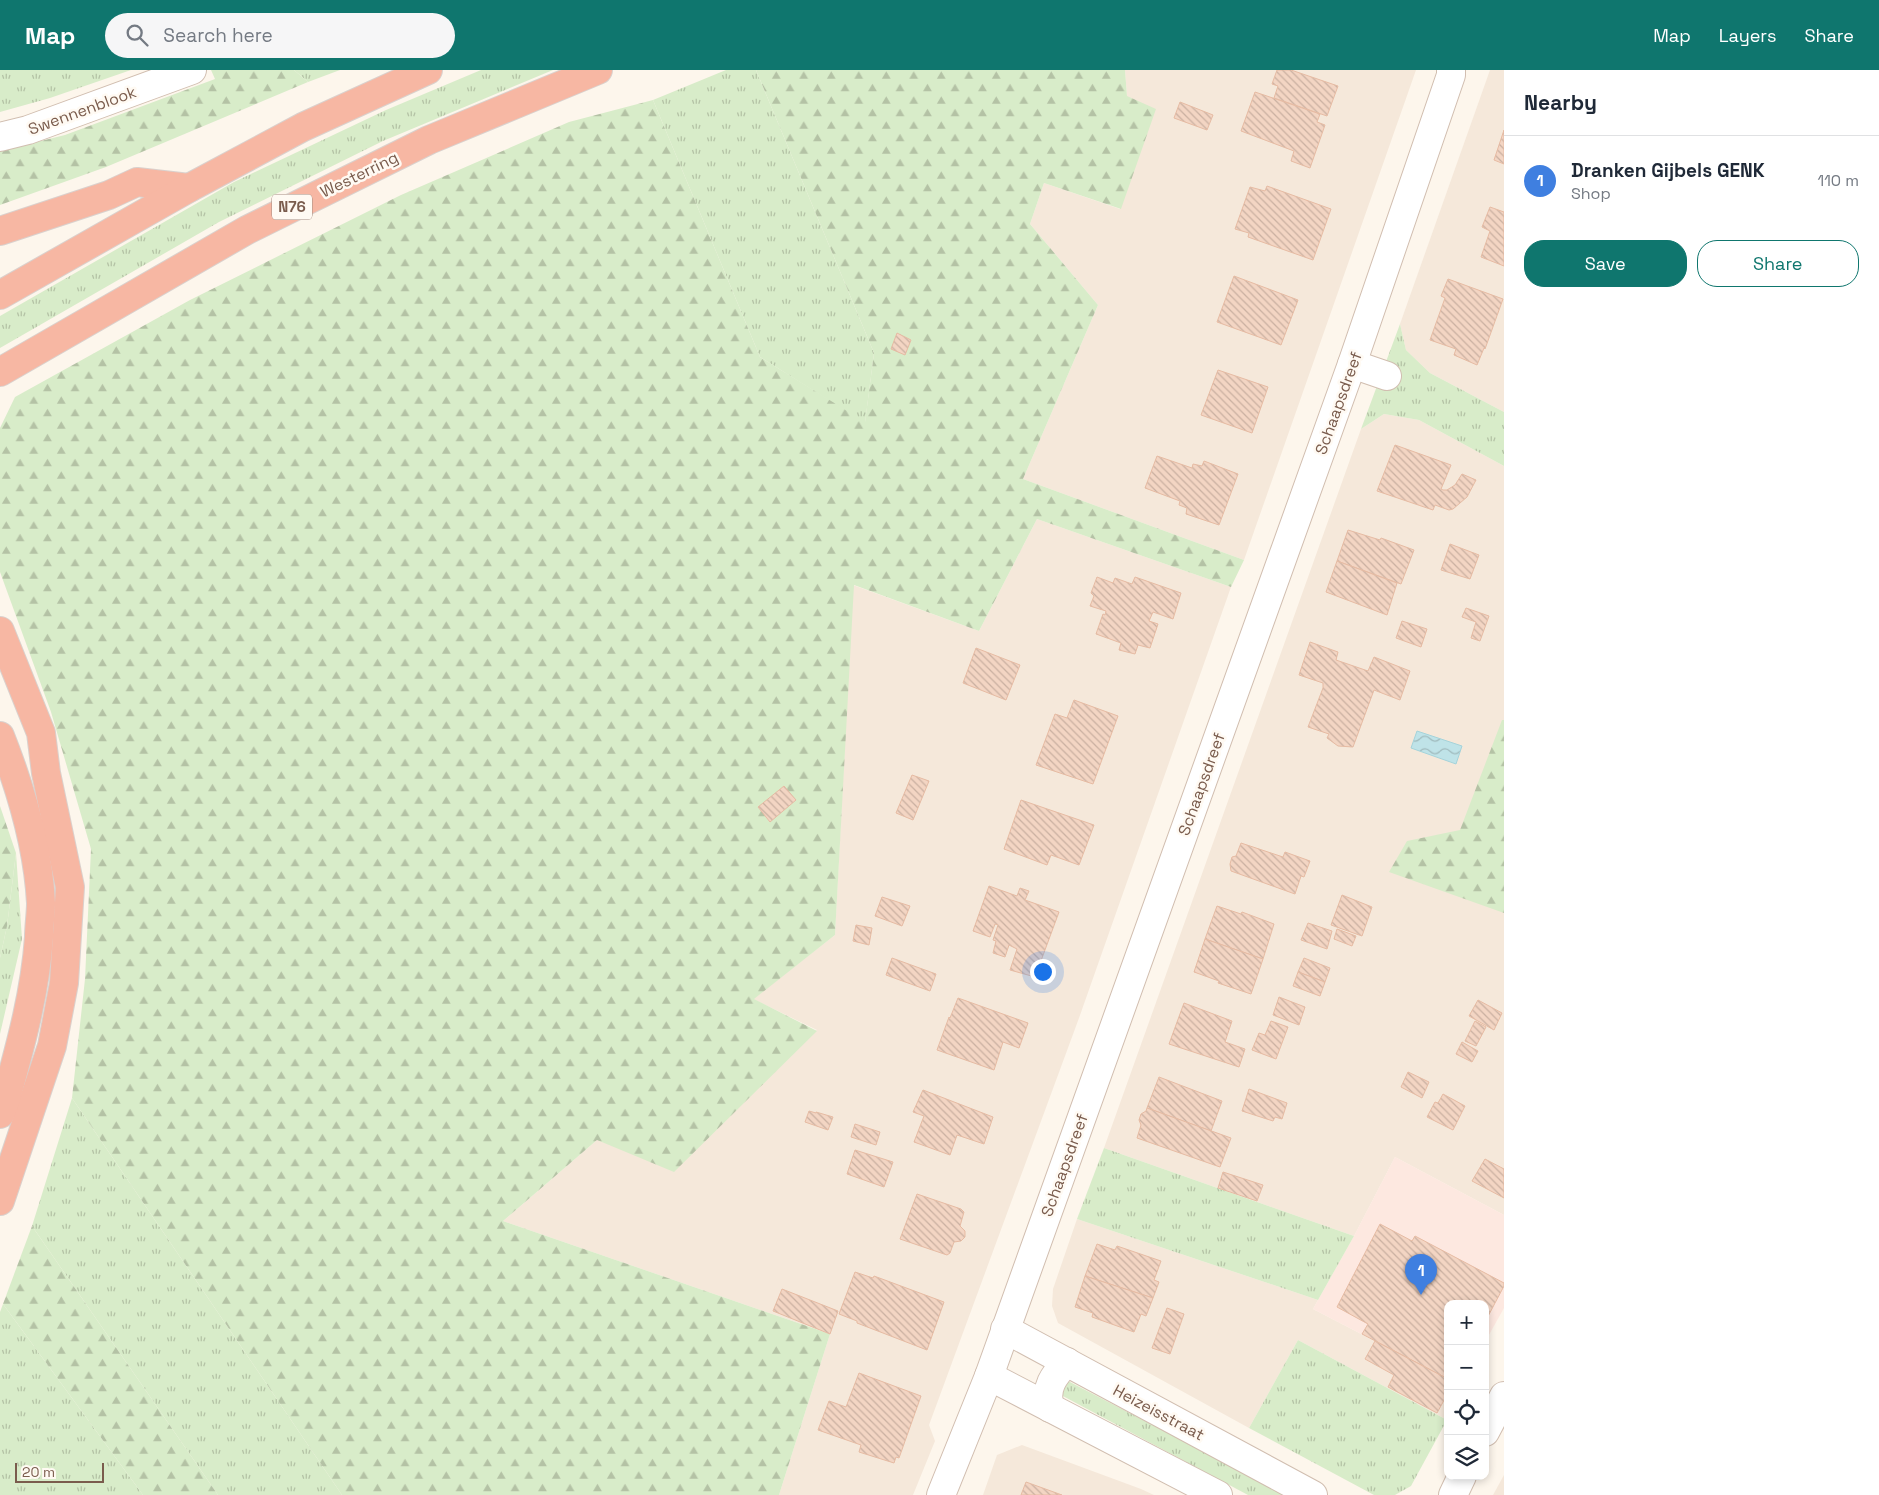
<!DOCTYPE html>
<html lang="en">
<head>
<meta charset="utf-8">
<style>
  :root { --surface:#fff; --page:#f6f6f7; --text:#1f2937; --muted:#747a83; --line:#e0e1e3; --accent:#0f766e }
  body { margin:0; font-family:"Space Grotesk",sans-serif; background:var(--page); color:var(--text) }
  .controls { position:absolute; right:15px; bottom:15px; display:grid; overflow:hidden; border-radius:10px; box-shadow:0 2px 8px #0003 }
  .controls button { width:45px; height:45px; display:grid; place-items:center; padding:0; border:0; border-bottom:1px solid var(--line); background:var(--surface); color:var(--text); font:25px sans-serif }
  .scale { position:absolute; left:15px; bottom:12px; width:89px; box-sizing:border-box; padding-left:5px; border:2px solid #7a5c4d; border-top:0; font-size:14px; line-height:18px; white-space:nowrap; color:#7a5c4d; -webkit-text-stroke:4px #fffaf3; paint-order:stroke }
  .you { position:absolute; left:1042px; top:901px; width:18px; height:18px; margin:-12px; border:4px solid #fff; border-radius:50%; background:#1a73e8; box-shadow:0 0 0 8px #1a73e833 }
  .badge { display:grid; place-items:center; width:32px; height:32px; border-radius:50%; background:var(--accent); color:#fff; font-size:16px; font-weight:700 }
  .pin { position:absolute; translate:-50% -41px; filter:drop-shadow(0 1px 2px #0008) }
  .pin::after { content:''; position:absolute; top:26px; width:18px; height:15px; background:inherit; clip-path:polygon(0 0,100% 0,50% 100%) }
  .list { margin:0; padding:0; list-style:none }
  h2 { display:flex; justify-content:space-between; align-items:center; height:65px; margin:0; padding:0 20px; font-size:21px }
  h2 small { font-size:16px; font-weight:400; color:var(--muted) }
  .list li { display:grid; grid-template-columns:32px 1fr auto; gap:15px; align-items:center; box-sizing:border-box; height:90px; padding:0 20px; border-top:1px solid var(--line) }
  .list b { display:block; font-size:19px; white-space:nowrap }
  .list p { margin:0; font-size:16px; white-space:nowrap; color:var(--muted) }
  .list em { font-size:16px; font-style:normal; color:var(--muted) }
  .actions { display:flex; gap:10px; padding:15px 20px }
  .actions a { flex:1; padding:11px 0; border:1px solid var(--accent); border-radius:20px; text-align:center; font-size:18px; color:var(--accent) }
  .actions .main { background:var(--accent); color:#fff }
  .icon { flex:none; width:28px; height:28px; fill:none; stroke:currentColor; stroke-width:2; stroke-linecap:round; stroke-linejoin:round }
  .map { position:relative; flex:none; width:1504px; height:1425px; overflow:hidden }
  header { display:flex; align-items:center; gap:30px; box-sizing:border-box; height:70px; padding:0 25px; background:var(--accent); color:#fff }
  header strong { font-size:24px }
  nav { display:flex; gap:28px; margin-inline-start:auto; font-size:18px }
  .search { width:350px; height:45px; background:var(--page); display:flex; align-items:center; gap:12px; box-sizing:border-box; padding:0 18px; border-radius:28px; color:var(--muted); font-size:19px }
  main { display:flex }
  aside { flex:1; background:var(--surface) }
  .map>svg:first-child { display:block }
</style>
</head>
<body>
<header>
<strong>Map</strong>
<div class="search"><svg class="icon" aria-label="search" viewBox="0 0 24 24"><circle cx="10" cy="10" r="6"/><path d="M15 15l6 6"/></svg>Search here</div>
<nav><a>Map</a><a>Layers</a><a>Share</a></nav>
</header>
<main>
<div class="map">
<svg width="1504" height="1425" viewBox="0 0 1504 1425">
  <defs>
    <pattern id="grass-tufts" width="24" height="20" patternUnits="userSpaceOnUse" patternTransform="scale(1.25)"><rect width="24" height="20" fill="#d8ecc9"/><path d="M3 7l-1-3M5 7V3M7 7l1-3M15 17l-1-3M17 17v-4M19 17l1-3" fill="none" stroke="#b4c2a5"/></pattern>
    <pattern id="forest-firs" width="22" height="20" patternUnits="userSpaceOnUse" patternTransform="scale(1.25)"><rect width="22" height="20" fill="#d8ecc9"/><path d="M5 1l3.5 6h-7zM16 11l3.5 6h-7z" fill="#b4c2a5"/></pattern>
    <pattern id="water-waves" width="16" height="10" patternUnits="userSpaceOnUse" patternTransform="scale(1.25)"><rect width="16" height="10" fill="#bfe3e8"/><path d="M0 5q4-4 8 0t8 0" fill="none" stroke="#a0bbbe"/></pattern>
    <pattern id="building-back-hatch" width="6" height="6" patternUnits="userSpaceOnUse" patternTransform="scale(1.25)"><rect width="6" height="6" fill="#f3d5c3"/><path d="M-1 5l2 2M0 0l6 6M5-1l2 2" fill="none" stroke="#cab0a1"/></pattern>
  </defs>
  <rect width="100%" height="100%" fill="#fdf6ec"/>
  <g fill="#f5e8da">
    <path d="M1125 0H1416L1244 490 1023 409 1098 235 1030 154 1044 113 1120 139 1127 26Z"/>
    <path d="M1490 0H1504V342L1430 303 1406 280 1400 254Z"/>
    <path d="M1384 344 1419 350 1504 396V1145L1395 1087 1354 1166 1104 1078 1361 359Z"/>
    <path d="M1037 449 1231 517 1079 948 929 1355 935 1371 913 1425H779L830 1264 503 1151 597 1070 817 960 753 929 835 865 853 515 979 561Z"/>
    <path d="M1077 1149 1318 1230 1313 1239 1448 1309 1447 1350 1298 1270 1249 1358 1058 1253 1052 1236 1053 1219Z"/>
    <path d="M1022 1375 1141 1419 1154 1425H983L997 1385Z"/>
    <path d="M1504 1405V1425H1493Z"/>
  </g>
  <path fill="#fde8e0" d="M1395 1087 1504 1145V1238L1485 1272V1234H1448V1309L1313 1239 1354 1166Z"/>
  <g fill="url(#grass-tufts)">
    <path d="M0 0H131L50 28 0 42Z"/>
    <path d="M294 0H340L308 12Z"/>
    <path d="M481 0H553L383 71 219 152 0 278V246L234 112 386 40Z"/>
    <path d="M726 0H756L874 283 865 353 760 287 653 30Z"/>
    <path d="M1400 254 1406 280 1430 303 1504 342V396L1419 350 1384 344 1361 359Z"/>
    <path d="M16 783 22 869 0 964V888L7 856Z"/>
    <path d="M72 1028 342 1425H218L32 1156Z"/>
    <path d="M1104 1078 1354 1166 1318 1230 1077 1149Z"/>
    <path d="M3 1234 143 1425H0V1242Z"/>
    <path d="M1298 1270 1447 1350 1411 1416 1395 1425H1374L1249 1358Z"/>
    <path d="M1068 1311 1287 1425H1248L1061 1325 1060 1314Z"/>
  </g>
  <g fill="url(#forest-firs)">
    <path d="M211 0H294L308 12 106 97 0 135V81L65 65 215 9Z"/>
    <path d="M756 0H1125L1127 26 1156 39 1121 139 1044 113 1030 154 1098 235 1023 409 1244 490 1231 517 1037 449 979 561 854 515 835 865 754 929 817 961 674 1102 597 1070 503 1151 830 1264 779 1425H342L72 1028 85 909 91 779 51 642 0 502V358L15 327 190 230 401 125 569 52 653 30 760 287 865 352 874 283Z"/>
    <path d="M1502 650H1504V843L1389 802 1407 771 1460 760Z"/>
    <path d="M0 736 16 783 7 856 0 888Z"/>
    <path d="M32 1156 218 1425H143L3 1234Z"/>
  </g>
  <path fill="url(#water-waves)" stroke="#a5d3da" d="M1417 661 1462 676 1456 694 1411 678Z"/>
  <g fill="url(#building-back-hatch)" stroke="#e6bba3">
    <path d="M1277 0H1291L1338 16 1327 46 1274 28 1278 16 1272 14Z"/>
    <path d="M1255 22 1320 44 1317 52 1325 55 1310 98 1291 91 1294 81 1241 61Z"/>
    <path d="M1180 32 1213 45 1207 60 1174 48Z"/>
    <path d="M1504 60V94L1494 90Z"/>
    <path d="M1267 116 1331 139 1313 190 1248 167 1249 163 1235 159 1250 117 1265 121Z"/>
    <path d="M1490 137 1504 142V196L1481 187 1490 161 1482 157Z"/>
    <path d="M1234 206 1298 230 1281 275 1217 252Z"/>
    <path d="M1448 209 1503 229 1485 279 1484 278 1477 295 1454 285 1456 279 1430 270 1445 228 1441 226Z"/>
    <path d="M897 263 911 270 905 285 891 279Z"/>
    <path d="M1218 300 1268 317 1252 363 1201 345Z"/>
    <path d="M1395 375 1451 395 1441 419 1443 420H1447L1455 415 1462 404 1476 410 1467 427 1453 439 1449 440 1435 435 1433 440 1377 421Z"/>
    <path d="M1157 386 1192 398 1193 394 1202 396 1204 391 1238 404 1219 455 1186 444 1187 438 1179 435 1180 431 1145 418Z"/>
    <path d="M1348 460 1380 470 1381 468 1414 480 1401 514 1337 491Z"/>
    <path d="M1450 474 1479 485 1470 509 1441 500Z"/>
    <path d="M1337 491 1397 513 1387 545 1326 522Z"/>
    <path d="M1097 507 1113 513 1115 508 1132 514 1135 507 1181 523 1173 549 1153 542 1149 551 1158 554 1150 578 1138 575 1135 584 1119 580 1121 573 1096 564 1103 544 1105 545 1106 541 1090 536 1094 526 1091 523Z"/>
    <path d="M1466 538 1489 546 1480 571 1471 568 1476 552 1462 547Z"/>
    <path d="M1402 551 1427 559 1421 577 1396 568Z"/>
    <path d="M1310 572 1338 582 1336 590 1368 601 1374 587 1410 601 1400 630 1374 620 1353 677 1338 676 1327 668 1329 664 1308 657 1323 618V613L1299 605Z"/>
    <path d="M976 578 1020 595 1006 630 963 613Z"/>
    <path d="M1074 630 1118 646 1093 714 1036 695 1055 644 1067 648Z"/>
    <path d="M912 705 929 711 913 750 896 743Z"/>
    <path d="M784 716 796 730 770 752 758 737Z"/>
    <path d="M1021 730 1094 755 1079 795 1051 785 1047 795 1004 779Z"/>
    <path d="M1241 773 1283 787 1285 782 1310 791 1304 807 1301 806 1295 824 1231 801 1230 794 1232 787 1236 786Z"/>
    <path d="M989 816 1017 826 1020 818 1029 821 1025 830 1059 842 1035 907 1010 900 1017 879 1009 875 1005 887 993 883 996 871 993 870 998 855 995 854 990 867 973 861Z"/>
    <path d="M1342 825 1372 837 1362 866 1331 855Z"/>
    <path d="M882 827 910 836 902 856 875 846Z"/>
    <path d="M1217 836 1241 844 1242 842 1274 854 1263 889 1205 869Z"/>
    <path d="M1308 853 1332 861 1327 879 1301 870Z"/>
    <path d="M856 855 872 858 869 875 853 871Z"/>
    <path d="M1337 859 1356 866 1352 876 1334 869Z"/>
    <path d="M1205 869 1263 889 1251 924 1218 913 1219 911 1194 902Z"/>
    <path d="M892 888 936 904 930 921 886 905Z"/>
    <path d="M1304 888 1330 898 1325 912 1298 902Z"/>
    <path d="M1298 902 1325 912 1320 926 1293 916Z"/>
    <path d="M1279 927 1305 937 1299 955 1273 945Z"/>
    <path d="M958 928 1028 953 1019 978 1003 972 994 1000 937 980 949 947 950 948Z"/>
    <path d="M1478 930 1502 943 1494 960 1469 946Z"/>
    <path d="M1184 933 1232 951 1225 972 1245 979 1239 997 1169 974Z"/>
    <path d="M1271 951 1288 957 1276 989 1252 980 1259 963 1265 965Z"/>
    <path d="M1475 951 1486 957 1476 976 1465 971Z"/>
    <path d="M1462 972 1478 981 1472 992 1456 984Z"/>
    <path d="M1408 1002 1429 1012 1422 1028 1401 1017Z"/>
    <path d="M1159 1007 1222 1031 1211 1061 1147 1038Z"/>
    <path d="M1249 1019 1287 1033 1282 1049 1275 1047 1273 1051 1242 1041Z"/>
    <path d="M923 1020 993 1047 984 1074 957 1065 950 1085 914 1072 924 1046 913 1042Z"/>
    <path d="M1443 1024 1465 1036 1453 1060 1427 1047 1435 1032 1438 1033Z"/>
    <path d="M1147 1038 1231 1068 1220 1097 1137 1068 1141 1055 1139 1050 1141 1044 1146 1041Z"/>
    <path d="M809 1041 816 1043V1042L833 1047 828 1060 805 1052Z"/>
    <path d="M855 1054 880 1062 876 1075 851 1067Z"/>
    <path d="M855 1080 893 1092 884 1117 847 1104Z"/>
    <path d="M1485 1089 1504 1099V1128L1472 1111Z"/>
    <path d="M1223 1102 1263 1115 1257 1131 1218 1118Z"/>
    <path d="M917 1124 961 1139 964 1142 960 1156 965 1161V1167L961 1171 954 1172 950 1183 947 1185 900 1169Z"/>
    <path d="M1380 1154 1412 1171 1415 1166 1504 1213V1216L1485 1252V1234H1448V1309L1362 1264 1368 1254 1337 1237Z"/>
    <path d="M1097 1174 1115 1180 1117 1176 1161 1191 1154 1210 1159 1212 1153 1228 1085 1206Z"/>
    <path d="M855 1202 873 1208 874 1206 944 1232 927 1280 857 1253V1251L839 1244Z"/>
    <path d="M1085 1206 1153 1228 1146 1246 1141 1244 1134 1262 1092 1247 1093 1243 1075 1237Z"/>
    <path d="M782 1219 838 1241 830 1264 773 1241Z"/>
    <path d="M1167 1238 1184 1244 1170 1284 1152 1278Z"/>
    <path d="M1375 1271 1448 1309V1323L1437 1343 1388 1317 1394 1305 1365 1289Z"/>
    <path d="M859 1303 921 1326 899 1388 896 1387 894 1393 859 1382 861 1375 818 1360 829 1331 846 1337Z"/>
    <path d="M1026 1412 1062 1425H1021Z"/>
  </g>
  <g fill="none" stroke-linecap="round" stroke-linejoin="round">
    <g stroke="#d1beb0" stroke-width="30">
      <g id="minor">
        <path d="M0 67 28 60 192 0"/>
        <path d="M1352 294 1387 306"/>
        <path d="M1005 1259 1313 1425"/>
        <path d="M989 1306 1218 1425"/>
        <path d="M1050 1338C1044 1318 1054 1305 1067 1292"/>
        <path d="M1485 1362 1504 1326"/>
        <path d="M941 1425 989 1306 1352 294 1451 5V0"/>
        <path d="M1453 1425 1462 1406"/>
      </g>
    </g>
    <g stroke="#dad1cd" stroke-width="30">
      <g id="highway">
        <path d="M0 161 109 125 137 112 189 118"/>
        <path d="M0 225 189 118 303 57 428 0"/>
        <path d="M0 302 247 160 429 70 598 0"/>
        <path d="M0 561 41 663 46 703 70 817 64 913 52 976 0 1131"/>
        <path d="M0 666C21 719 38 776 41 833 41 844 39 856 39 867 35 924 20 977 5 1032L0 1044"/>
      </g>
    </g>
    <use href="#minor" stroke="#fff" stroke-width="28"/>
    <use href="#highway" stroke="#f7b7a3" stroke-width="28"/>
  </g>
  <g text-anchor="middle" stroke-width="5" stroke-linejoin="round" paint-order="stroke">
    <rect fill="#fffaf3" stroke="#a28b7f" stroke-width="1" x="272" y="124.5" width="40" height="25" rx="4"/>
    <g font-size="15" font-weight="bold" fill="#7a5c4d">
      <text x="292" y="142">N76</text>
    </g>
    <g font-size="16" fill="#7a5c4d" stroke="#fffaf3">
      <text transform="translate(82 40) rotate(-20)" y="6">Swennenblook</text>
      <text transform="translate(359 104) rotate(-26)" y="6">Westerring</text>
      <text transform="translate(1338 333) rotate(-70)" y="6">Schaapsdreef</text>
      <text transform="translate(1201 714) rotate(-70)" y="6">Schaapsdreef</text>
      <text transform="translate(1064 1095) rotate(-70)" y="6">Schaapsdreef</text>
      <text transform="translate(1159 1342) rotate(28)" y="6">Heizeisstraat</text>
    </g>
  </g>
</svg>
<div class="controls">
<button>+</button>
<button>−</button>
<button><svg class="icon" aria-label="locate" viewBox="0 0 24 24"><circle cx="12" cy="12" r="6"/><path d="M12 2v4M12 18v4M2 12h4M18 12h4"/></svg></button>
<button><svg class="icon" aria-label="layers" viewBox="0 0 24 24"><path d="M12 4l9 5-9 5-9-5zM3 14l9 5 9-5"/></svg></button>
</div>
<div class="scale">20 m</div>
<div class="you"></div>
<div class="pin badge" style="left:1421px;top:1225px;background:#3f7fe0">1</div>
</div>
<aside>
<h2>Nearby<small></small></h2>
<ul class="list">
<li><span class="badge" style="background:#3f7fe0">1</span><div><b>Dranken Gijbels GENK</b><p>Shop</p></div><em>110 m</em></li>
</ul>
<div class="actions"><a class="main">Save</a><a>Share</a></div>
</aside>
</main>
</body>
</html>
